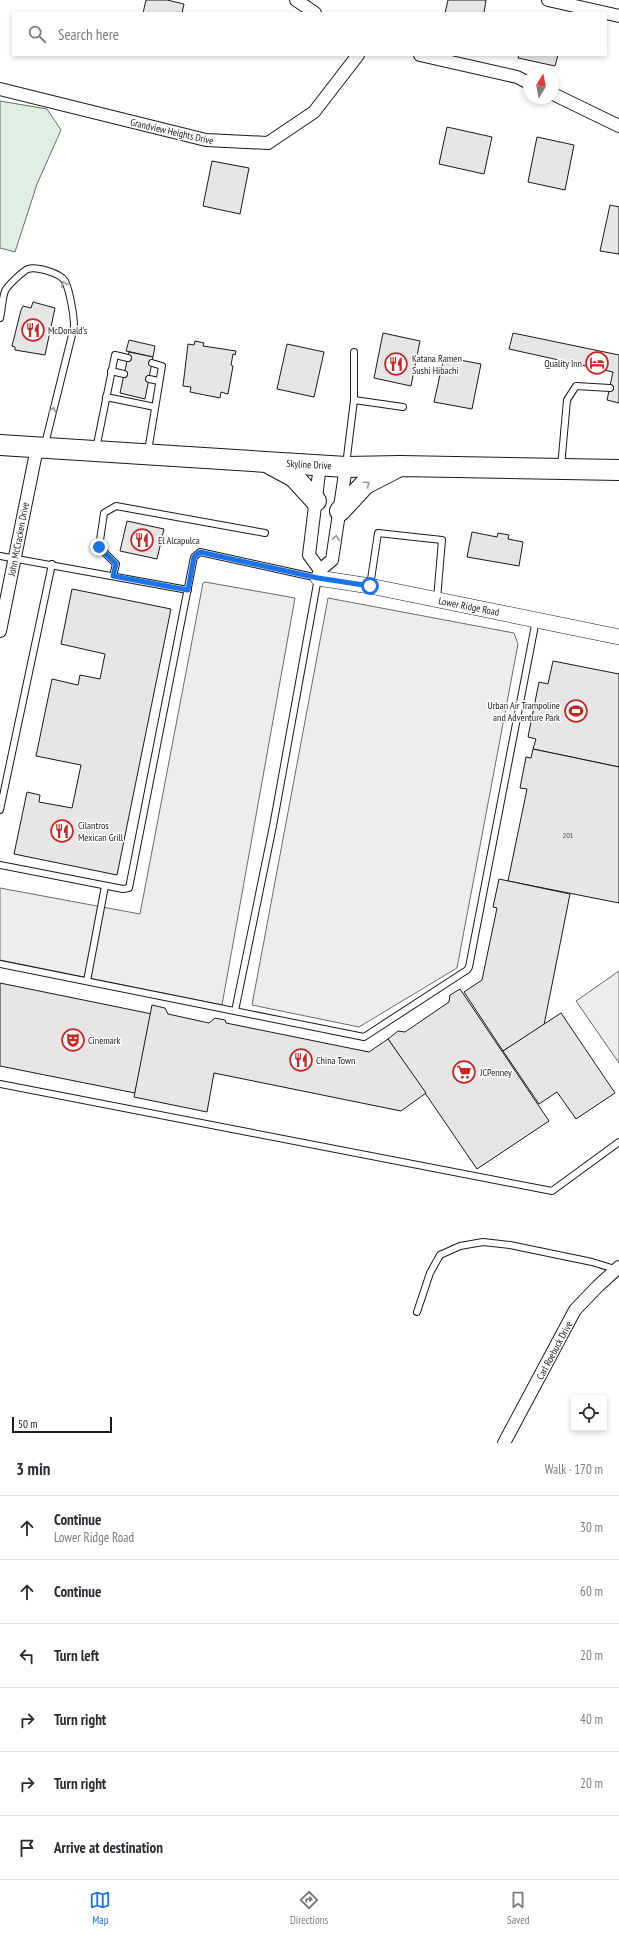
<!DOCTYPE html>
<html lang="en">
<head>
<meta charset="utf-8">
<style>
  :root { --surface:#fff; --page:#f7f7f7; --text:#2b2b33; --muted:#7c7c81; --line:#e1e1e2; --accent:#1a73e8 }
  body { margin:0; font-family:"PT Sans Narrow",sans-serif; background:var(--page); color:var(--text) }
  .controls { position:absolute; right:12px; bottom:12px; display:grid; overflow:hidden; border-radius:0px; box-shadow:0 2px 6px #0003 }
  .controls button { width:36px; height:36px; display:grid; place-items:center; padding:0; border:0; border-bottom:1px solid var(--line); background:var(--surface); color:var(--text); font:20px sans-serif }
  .compass { position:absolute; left:523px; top:68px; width:36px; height:36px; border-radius:50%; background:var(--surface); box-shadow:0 2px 6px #0003; rotate:10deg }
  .scale { position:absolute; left:12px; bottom:10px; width:100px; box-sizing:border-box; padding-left:4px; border:2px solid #1a1a1a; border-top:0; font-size:11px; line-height:14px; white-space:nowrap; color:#1a1a1a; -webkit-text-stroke:3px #fff; paint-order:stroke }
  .stop { position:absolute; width:12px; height:12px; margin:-9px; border:3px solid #1a73e8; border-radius:50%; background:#fff }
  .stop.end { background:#1a73e8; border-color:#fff; box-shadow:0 1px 4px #0008 }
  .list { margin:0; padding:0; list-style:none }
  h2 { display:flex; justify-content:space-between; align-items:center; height:52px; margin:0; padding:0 16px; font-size:17px }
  h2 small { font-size:13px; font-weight:400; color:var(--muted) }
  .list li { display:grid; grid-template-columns:26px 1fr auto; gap:12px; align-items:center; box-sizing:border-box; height:64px; padding:0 16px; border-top:1px solid var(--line) }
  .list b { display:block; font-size:15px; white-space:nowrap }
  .list p { margin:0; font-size:13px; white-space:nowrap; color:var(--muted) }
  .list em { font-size:13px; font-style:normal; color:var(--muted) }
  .icon { flex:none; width:22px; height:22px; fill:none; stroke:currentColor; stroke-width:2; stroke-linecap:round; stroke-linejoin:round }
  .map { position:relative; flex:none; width:619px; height:1443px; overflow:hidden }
  .search { position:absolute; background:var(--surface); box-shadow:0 2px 6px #0003; left:12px; right:12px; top:12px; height:44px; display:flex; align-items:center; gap:10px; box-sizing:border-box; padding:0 14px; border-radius:0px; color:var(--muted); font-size:15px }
  .sheet { height:436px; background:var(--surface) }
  nav { display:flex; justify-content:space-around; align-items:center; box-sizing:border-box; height:56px; border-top:1px solid var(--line); background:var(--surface); font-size:11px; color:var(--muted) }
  nav a { display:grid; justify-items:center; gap:2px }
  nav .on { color:var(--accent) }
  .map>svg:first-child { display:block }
</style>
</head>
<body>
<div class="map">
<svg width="619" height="1443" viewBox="0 0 619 1443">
  <rect width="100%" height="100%" fill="#fff"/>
  <path fill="#e0efe3" stroke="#6a6a6a" d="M0 101 47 109 61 130 37 184 15 252 0 248Z"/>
  <g fill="#ededed" stroke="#6a6a6a">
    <path d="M205 582 295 598 222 1005 0 960V888L140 914 203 583Z"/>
    <path d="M328 598 514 633 518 644 457 968 359 1027 252 1005Z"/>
    <path d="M619 971V1063L576 1001Z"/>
  </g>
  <g fill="#e6e6e6" stroke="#1a1a1a">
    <path d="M146 0H167L184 4 182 13H143Z"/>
    <path d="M448 0H486L484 13H445Z"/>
    <path d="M519 55H558L555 66 518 58Z"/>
    <path d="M447 127 492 137 484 174 439 164Z"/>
    <path d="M537 137 574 145 565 190 528 182Z"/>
    <path d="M212 161 249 168 240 214 203 206Z"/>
    <path d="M610 205 619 207V254L600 251Z"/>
    <path d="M33 302 55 308 45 355 15 350V347L12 346 21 310 23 306 31 308Z"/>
    <path d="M383 333 420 341 411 386 374 378Z"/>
    <path d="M513 333 619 355V403L607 400 613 372 509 349Z"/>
    <path d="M129 340 155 346 153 357 126 351Z"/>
    <path d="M195 341 204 343 203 346 236 351 235 355 233 354 231 365 233 366 228 394 221 392 220 398 190 392 191 387 183 386 188 344 194 345Z"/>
    <path d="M287 344 324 352 314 397 277 389Z"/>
    <path d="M129 352 153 357 145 399 120 393Z"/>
    <path d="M444 357 481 364 472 409 434 402Z"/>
    <path d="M127 521 164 529 157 559 120 551Z"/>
    <path d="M472 532 497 537 498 533 509 535 508 539 523 542 519 566 467 557Z"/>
    <path d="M72 589 171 609 117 875 14 854 27 792 40 795 39 802 72 808 81 765 36 756 52 679 78 685 80 675 100 679 105 654 61 644Z"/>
    <path d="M553 661 619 674V767L533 749 536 739 528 737 539 682 548 684Z"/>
    <path d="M533 749 619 767V903L508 881 527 789 520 788 526 757 531 758Z"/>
    <path d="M499 879 570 894 544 1025 503 1051 464 992 482 980 497 908 493 907Z"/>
    <path d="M0 983 152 1014 135 1093 0 1066Z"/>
    <path d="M460 989 549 1121 477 1169 388 1039 398 1031 405 1032 449 1002 450 995Z"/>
    <path d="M152 1005 165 1008 168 1014 209 1023 215 1018 225 1020 226 1023 369 1052 388 1039 426 1093 401 1111 214 1073 207 1112 134 1097Z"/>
    <path d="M561 1013 615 1093 576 1119 557 1092 539 1104 503 1051Z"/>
  </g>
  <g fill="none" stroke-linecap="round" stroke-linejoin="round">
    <g stroke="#1a1a1a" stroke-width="8">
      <g id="service">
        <path d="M0 318C2 310 2 299 5 291 7 286 23 271 28 269 36 266 60 273 65 281 70 292 74 315 74 327L45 444"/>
        <path d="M111 371 124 374"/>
        <path d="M149 379 159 381"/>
        <path d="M106 397 155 407"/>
        <path d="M354 400 403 407"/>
        <path d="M96 449 115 355 128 358"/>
        <path d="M148 451 162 366 152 363"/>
        <path d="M346 465 354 400V352"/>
        <path d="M561 467 567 400 576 386 610 388"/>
        <path d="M0 556 188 590"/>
        <path d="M113 576 116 564 99 547 104 513 116 506 265 533"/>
        <path d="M370 586 378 533 442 540 437 599"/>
        <path d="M0 810 52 564"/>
        <path d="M0 865 123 889 129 888 194 557 200 552 318 578 273 826 235 1011"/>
        <path d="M0 964 364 1037 467 970 469 967 536 620"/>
        <path d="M87 981 105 886"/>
        <path d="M0 1084 552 1191 619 1142"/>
        <path d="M417 1312 430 1273 440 1255 460 1246 483 1242 510 1245 592 1262 615 1269"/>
      </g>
    </g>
    <g stroke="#1a1a1a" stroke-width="14">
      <g id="minor">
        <path d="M296 0 315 13"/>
        <path d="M548 0 619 16"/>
        <path d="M420 55 517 77 529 83"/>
        <path d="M0 89 206 140 268 143 314 112 358 55"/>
        <path d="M553 94 619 126"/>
        <path d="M320 570 332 560 346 467"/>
        <path d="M318 578 320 570 309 555 320 465"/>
        <path d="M0 631 37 448"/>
        <path d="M504 1443 575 1310 598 1286 619 1267"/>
      </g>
    </g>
    <g stroke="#1a1a1a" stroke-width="16">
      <path id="tertiary" d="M318 578 370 586 619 637"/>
    </g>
    <g stroke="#1a1a1a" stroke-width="22">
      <g id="trunk">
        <path d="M0 445 346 467 400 466 619 470"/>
        <path d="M270 464 294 477 316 501"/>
        <path d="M340 511 365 484 396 468"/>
      </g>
    </g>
    <use href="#service" stroke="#fff" stroke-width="6"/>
    <use href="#minor" stroke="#fff" stroke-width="12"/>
    <use href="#tertiary" stroke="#fff" stroke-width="15"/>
    <use href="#trunk" stroke="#fff" stroke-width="20"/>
  </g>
  <defs><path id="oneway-chevron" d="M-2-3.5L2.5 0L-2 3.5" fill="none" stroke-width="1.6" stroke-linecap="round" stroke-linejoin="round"/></defs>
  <g stroke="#989898">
    <use href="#oneway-chevron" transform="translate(64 284) rotate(-113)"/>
    <use href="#oneway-chevron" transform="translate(53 410) rotate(-76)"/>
    <use href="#oneway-chevron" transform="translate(367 484) rotate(-35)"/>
    <use href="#oneway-chevron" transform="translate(336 538) rotate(-81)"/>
  </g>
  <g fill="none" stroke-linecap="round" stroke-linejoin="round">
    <path stroke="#1a73e8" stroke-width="5" d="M99 547 116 564 113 576 188 590 194 557 200 552 318 578 370 586"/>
  </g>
  <defs>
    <g id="restaurant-ring" transform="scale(1.15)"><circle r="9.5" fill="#fff" stroke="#c62828" stroke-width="1.5"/><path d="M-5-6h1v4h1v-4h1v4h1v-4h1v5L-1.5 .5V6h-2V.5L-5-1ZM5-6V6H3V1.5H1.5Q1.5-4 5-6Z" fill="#c62828"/></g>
    <g id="hotel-ring" transform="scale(1.15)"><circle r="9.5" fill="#fff" stroke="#c62828" stroke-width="1.5"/><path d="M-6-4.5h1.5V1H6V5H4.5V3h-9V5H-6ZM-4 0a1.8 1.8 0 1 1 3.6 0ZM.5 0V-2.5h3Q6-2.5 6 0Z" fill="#c62828"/></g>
    <g id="stadium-ring" transform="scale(1.15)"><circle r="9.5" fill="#fff" stroke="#c62828" stroke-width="1.5"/><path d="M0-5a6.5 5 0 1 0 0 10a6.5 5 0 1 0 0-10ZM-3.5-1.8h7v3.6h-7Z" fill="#c62828"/></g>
    <g id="theatre-ring" transform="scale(1.15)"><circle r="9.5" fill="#fff" stroke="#c62828" stroke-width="1.5"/><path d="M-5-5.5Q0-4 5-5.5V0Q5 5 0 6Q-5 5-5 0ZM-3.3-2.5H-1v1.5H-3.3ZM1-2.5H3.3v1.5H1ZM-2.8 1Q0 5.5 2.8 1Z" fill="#c62828"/></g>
    <g id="supermarket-ring" transform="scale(1.15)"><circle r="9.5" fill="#fff" stroke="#c62828" stroke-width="1.5"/><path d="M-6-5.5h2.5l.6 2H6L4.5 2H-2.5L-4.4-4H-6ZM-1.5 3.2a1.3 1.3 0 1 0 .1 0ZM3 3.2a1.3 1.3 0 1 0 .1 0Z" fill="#c62828"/></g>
  </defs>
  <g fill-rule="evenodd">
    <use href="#restaurant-ring" x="33" y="330"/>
    <use href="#hotel-ring" x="597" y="363"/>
    <use href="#restaurant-ring" x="396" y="364"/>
    <use href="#restaurant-ring" x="142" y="540"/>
    <use href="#stadium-ring" x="576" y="711"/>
    <use href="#restaurant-ring" x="62" y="831"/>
    <use href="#theatre-ring" x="73" y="1040"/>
    <use href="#restaurant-ring" x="301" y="1060"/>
    <use href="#supermarket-ring" x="464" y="1072"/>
  </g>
  <g text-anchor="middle" stroke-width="3" stroke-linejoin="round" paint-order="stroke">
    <g font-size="8" fill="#4d4d4d">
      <text x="568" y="838">201</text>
    </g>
    <g font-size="10" fill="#1a1a1a" stroke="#fff">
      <text transform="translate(172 131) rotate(13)" y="4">Grandview Heights Drive</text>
      <text transform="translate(309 464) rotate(3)" y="4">Skyline Drive</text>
      <text transform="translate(18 539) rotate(-79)" y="4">John McCracken Drive</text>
      <text transform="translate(469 606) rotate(11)" y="4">Lower Ridge Road</text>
      <text transform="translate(554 1350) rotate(-62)" y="4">Carl Roebuck Drive</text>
    </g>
    <g font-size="10" fill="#1a1a1a" stroke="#fff" text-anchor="start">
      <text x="48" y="334">McDonald's</text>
      <text x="412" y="362">Katana Ramen<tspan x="412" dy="12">Sushi Hibachi</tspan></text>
      <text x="582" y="367" text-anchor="end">Quality Inn</text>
      <text x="158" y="544">El Alcapulca</text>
      <text x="560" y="709" text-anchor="end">Urban Air Trampoline<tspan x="560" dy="12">and Adventure Park</tspan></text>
      <text x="78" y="829">Cilantros<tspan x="78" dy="12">Mexican Grill</tspan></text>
      <text x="88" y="1044">Cinemark</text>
      <text x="316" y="1064">China Town</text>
      <text x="480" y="1076">JCPenney</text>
    </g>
  </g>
</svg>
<div class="controls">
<button><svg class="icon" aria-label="locate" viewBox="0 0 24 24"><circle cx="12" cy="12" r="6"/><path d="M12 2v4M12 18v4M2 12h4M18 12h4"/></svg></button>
</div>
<svg class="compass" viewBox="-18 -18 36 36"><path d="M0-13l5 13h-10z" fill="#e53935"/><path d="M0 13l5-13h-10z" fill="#7c7c81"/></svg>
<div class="scale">50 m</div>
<div class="stop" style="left:370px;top:586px"></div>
<div class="stop end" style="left:99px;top:547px"></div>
<div class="search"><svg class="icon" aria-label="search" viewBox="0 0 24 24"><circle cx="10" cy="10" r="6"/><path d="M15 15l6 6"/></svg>Search here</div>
</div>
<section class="sheet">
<h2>3 min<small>Walk · 170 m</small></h2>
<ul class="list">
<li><svg class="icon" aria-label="ahead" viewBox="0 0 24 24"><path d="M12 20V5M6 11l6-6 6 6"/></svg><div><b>Continue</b><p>Lower Ridge Road</p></div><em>30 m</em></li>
<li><svg class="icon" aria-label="ahead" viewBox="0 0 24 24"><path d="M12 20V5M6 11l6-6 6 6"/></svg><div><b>Continue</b></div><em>60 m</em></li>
<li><svg class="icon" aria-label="left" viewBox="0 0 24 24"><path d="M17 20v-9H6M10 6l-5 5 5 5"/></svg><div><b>Turn left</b></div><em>20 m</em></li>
<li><svg class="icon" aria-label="right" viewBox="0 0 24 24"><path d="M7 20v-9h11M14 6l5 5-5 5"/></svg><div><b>Turn right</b></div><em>40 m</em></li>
<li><svg class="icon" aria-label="right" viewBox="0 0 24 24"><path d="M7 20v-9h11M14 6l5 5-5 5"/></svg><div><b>Turn right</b></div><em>20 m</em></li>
<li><svg class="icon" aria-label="arrive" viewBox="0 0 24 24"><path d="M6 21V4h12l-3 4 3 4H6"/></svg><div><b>Arrive at destination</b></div></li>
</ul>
</section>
<nav>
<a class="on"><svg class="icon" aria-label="map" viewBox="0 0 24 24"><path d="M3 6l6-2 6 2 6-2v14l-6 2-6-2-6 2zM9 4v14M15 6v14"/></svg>Map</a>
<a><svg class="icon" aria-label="directions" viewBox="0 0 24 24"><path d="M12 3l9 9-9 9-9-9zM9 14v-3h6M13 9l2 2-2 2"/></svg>Directions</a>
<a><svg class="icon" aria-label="saved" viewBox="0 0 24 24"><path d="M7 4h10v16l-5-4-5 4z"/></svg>Saved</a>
</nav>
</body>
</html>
